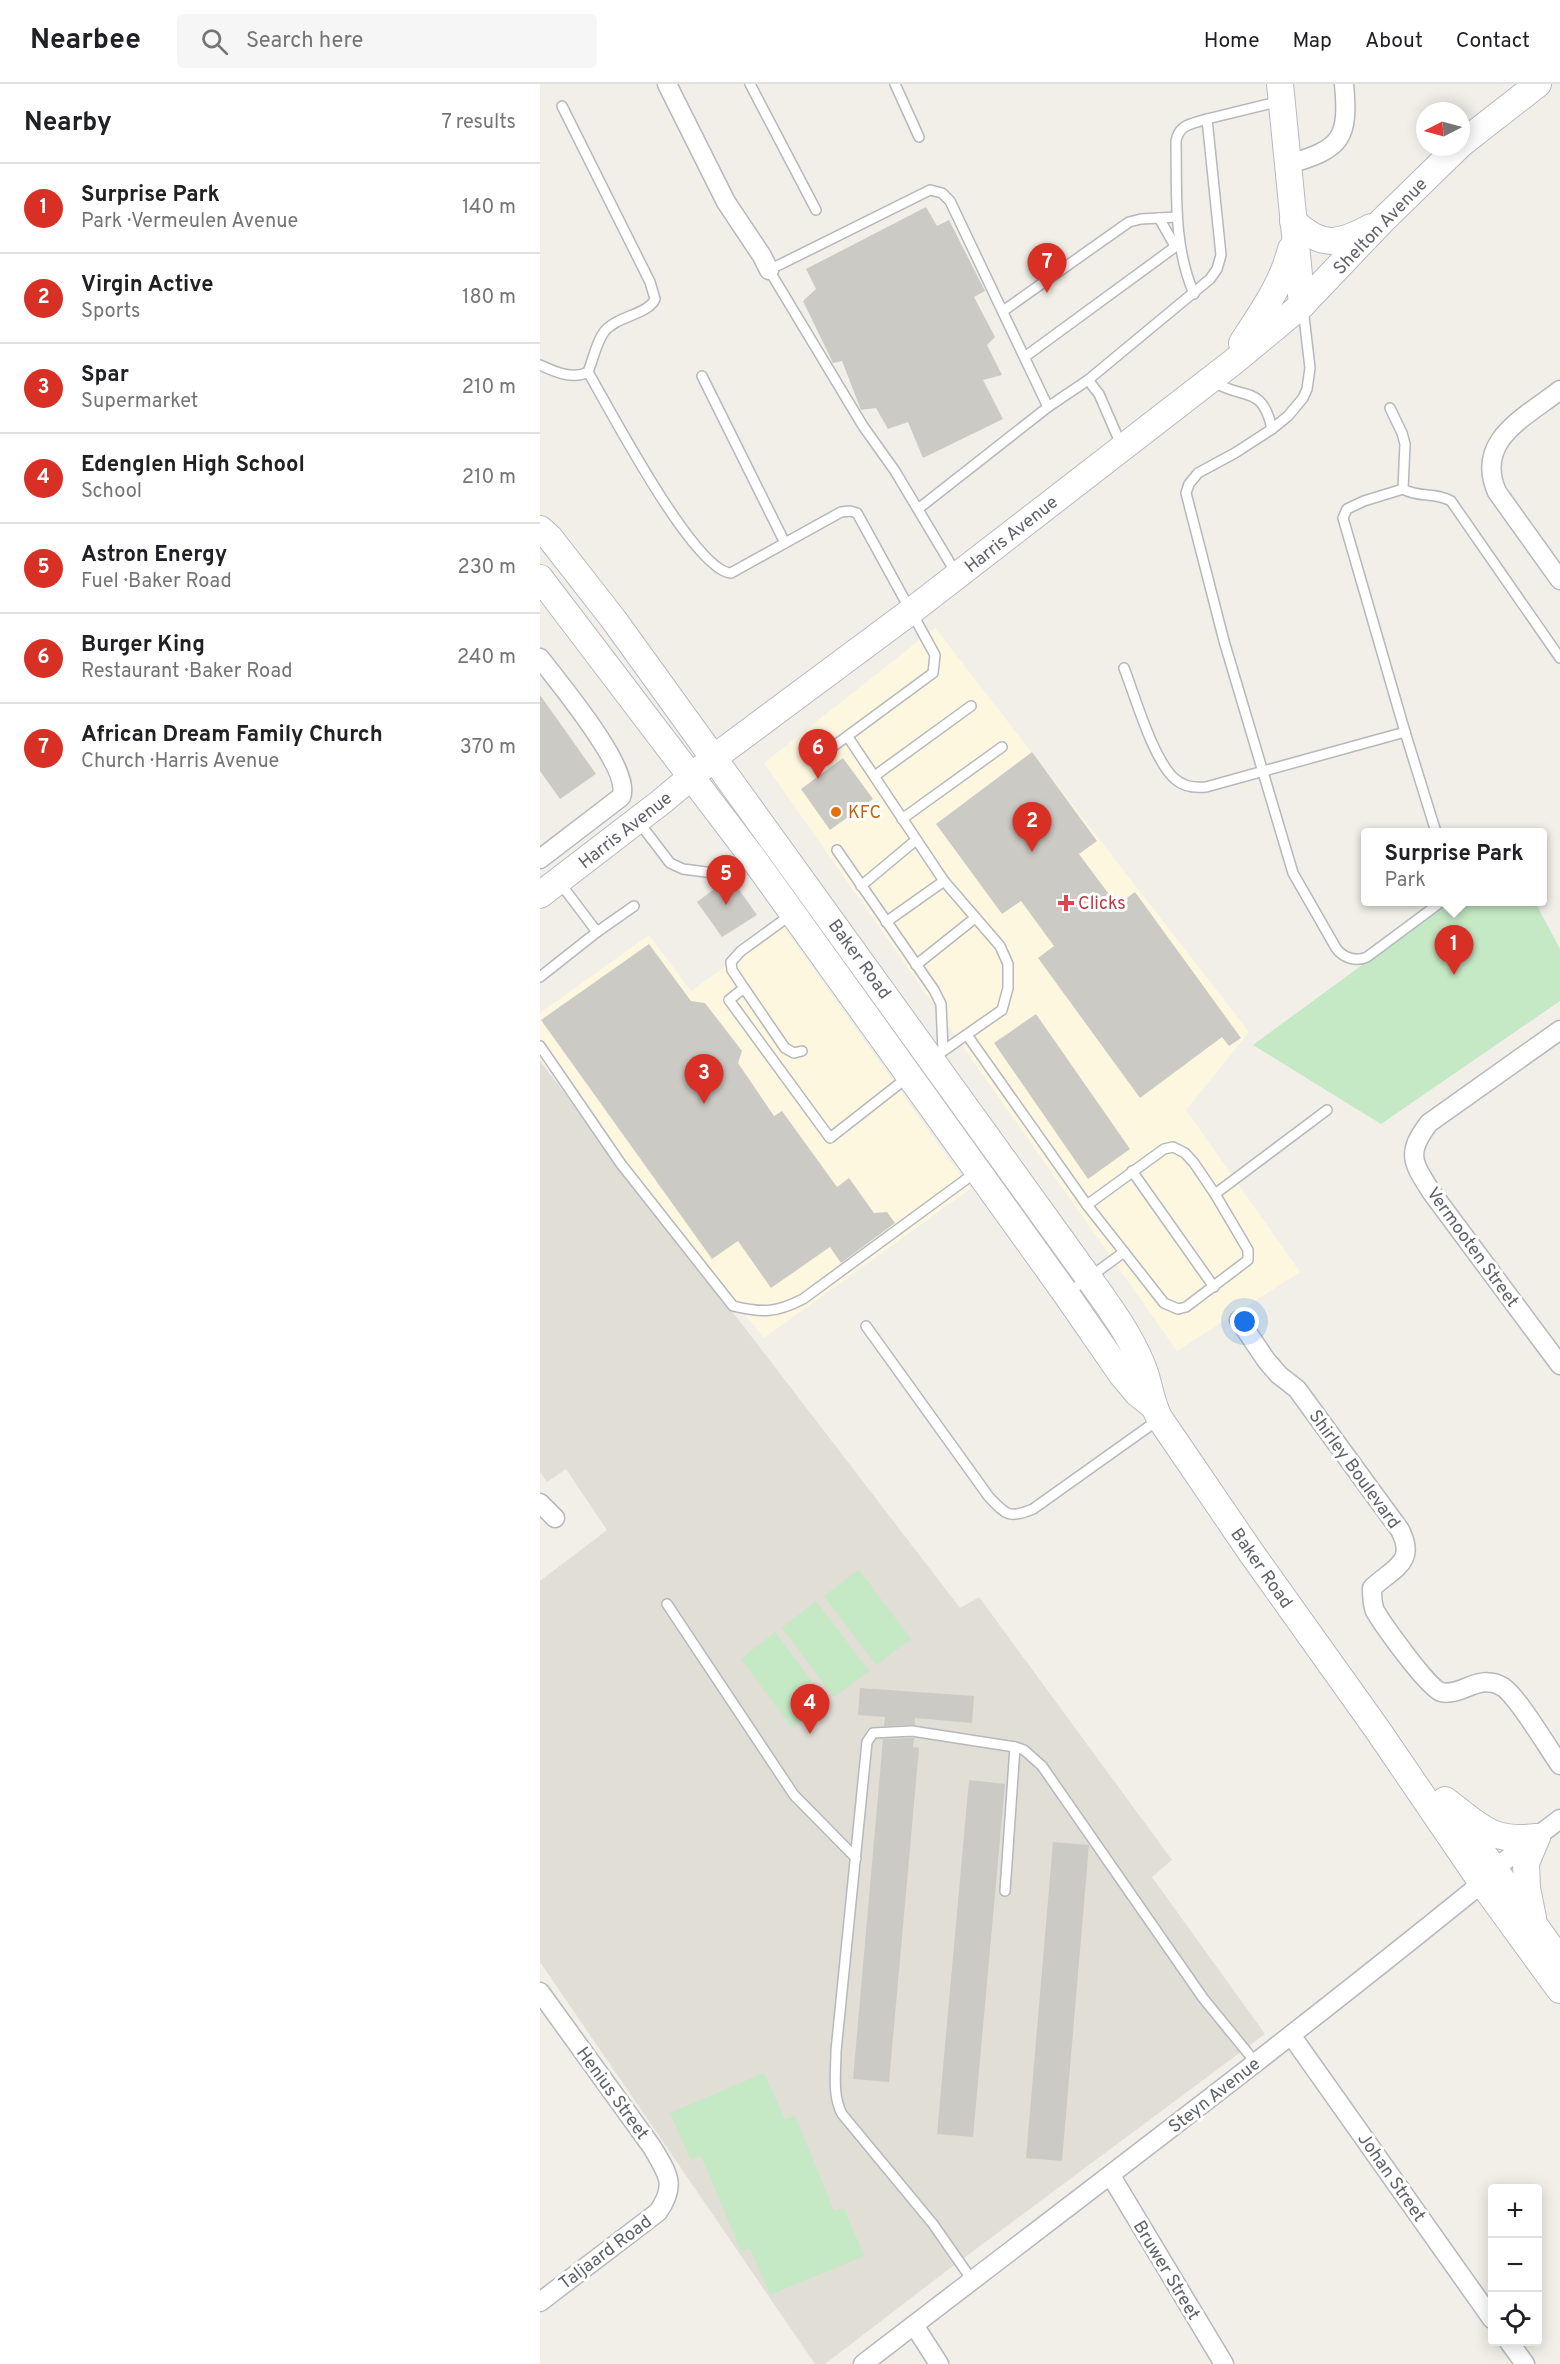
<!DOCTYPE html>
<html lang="en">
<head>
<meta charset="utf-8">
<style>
  :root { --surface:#fff; --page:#f6f6f6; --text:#202124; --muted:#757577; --line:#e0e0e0; --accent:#d93025 }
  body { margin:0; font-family:Overpass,sans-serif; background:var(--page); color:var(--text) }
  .controls { position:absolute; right:18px; bottom:18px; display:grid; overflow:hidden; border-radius:6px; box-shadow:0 3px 15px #0003 }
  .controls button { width:54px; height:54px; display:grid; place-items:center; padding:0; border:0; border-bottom:2px solid var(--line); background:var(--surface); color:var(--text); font:30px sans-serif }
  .compass { position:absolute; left:876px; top:18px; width:54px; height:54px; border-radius:50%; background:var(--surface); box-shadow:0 3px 15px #0003; rotate:264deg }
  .you { position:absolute; left:705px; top:1238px; width:21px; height:21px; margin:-15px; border:4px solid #fff; border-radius:50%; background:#1a73e8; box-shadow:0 0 0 9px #1a73e833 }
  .badge { display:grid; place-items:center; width:39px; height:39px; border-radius:50%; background:var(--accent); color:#fff; font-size:20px; font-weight:700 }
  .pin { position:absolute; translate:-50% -50px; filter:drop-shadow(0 2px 3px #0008) }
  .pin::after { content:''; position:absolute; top:32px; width:21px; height:18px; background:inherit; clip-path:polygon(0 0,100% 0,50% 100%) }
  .popup { position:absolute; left:821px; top:744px; width:186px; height:78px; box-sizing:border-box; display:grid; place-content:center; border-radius:6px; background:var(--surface); filter:drop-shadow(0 2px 4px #0005); font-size:20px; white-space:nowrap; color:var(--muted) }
  .popup b { font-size:22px; color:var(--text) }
  .popup::after { content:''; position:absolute; left:50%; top:100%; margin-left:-12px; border:12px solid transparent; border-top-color:var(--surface) }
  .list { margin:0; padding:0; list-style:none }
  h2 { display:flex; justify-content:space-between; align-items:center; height:78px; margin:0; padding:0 24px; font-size:26px }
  h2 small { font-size:20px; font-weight:400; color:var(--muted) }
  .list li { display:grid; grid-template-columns:39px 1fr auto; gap:18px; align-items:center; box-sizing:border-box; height:90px; padding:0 24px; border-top:2px solid var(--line) }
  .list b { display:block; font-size:22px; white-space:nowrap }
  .list p { margin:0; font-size:20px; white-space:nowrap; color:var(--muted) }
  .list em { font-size:20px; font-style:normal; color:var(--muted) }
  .icon { flex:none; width:33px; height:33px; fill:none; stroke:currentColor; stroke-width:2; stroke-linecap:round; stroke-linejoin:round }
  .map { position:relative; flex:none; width:1020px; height:2280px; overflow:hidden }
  header { display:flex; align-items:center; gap:36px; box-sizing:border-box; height:84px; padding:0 30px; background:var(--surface); border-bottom:2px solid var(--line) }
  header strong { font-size:28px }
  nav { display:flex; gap:33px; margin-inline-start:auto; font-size:21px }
  .search { width:420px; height:54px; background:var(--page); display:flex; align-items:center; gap:15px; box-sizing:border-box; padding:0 21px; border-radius:6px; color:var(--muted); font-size:22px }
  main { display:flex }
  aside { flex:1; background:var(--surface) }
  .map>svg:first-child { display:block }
</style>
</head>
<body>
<header>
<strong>Nearbee</strong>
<div class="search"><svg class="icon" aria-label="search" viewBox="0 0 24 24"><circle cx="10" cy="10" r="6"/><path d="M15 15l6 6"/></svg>Search here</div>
<nav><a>Home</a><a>Map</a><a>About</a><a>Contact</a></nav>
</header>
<main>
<aside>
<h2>Nearby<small>7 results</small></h2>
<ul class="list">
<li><span class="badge">1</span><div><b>Surprise Park</b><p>Park · Vermeulen Avenue</p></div><em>140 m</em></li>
<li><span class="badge">2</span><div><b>Virgin Active</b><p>Sports</p></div><em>180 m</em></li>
<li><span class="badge">3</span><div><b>Spar</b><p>Supermarket</p></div><em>210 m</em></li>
<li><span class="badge">4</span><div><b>Edenglen High School</b><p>School</p></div><em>210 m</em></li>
<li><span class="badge">5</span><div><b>Astron Energy</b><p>Fuel · Baker Road</p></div><em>230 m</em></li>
<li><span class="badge">6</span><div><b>Burger King</b><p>Restaurant · Baker Road</p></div><em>240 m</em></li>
<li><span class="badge">7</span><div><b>African Dream Family Church</b><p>Church · Harris Avenue</p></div><em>370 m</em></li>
</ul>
</aside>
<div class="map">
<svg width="1020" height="2280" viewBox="0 0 1020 2280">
  <rect width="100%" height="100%" fill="#f1efe8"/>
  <g fill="#fef7e0">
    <path d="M395 544 709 948 646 1026 760 1188 637 1267 224 679Z"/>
    <path d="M242 841 430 1105 224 1254 0 975V929L109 851 151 907Z"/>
  </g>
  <path fill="#e1ded6" d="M0 977 420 1524 439 1513 632 1776 612 1793 725 1950 405 2188 285 2280H275L0 1878V1497L67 1446 26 1385 7 1398 0 1388Z"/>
  <g fill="#c5e8c5">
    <path d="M908 818H995L1020 865V917L841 1040 713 961Z"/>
    <path d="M319 1486 371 1555 336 1581 284 1512Z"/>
    <path d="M276 1517 329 1587 294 1613 242 1544Z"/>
    <path d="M235 1548 287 1618 252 1644 201 1575Z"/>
    <path d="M224 1989 245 2036 255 2032 294 2127 304 2124 324 2172 230 2211 210 2164 201 2167 161 2072 151 2076 130 2029Z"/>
  </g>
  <g fill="#cccac5">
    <path d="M386 123 397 142 409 136 445 207 434 213 455 253 447 261 462 291 443 296 463 335 383 374 368 338 348 345 336 324 321 326 302 277 293 279 263 217 276 205 266 185Z"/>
    <path d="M0 611 56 690 20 715 0 687Z"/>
    <path d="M492 668 557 757 539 770 577 821 595 808 701 954 689 962 682 953 600 1014 498 874 514 862 481 817 462 830 396 740Z"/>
    <path d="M303 674 333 715 290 746 261 705Z"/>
    <path d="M190 793 217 831 182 853 157 818Z"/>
    <path d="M109 860 151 917 165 919 202 967 198 979 234 1032 242 1027 297 1103 309 1094 334 1129 347 1128 355 1139 301 1179 290 1163 231 1204 198 1157 172 1175 1 936Z"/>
    <path d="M496 930 590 1065 548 1095 454 959Z"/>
    <path d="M320 1604 434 1612 432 1639 375 1634V1641L344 1642 345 1633 318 1631Z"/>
    <path d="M372 1654H374L373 1663 379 1664 349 1998 313 1995 343 1655Z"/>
    <path d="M429 1696 465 1700 433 2053 397 2050Z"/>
    <path d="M513 1758 549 1761 522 2077 486 2074Z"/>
  </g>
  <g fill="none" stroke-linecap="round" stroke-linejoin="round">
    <g stroke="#b5b8bc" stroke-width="12">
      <g id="lane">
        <path d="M210 0 276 126"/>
        <path d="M355 0 379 53"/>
        <path d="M619 134 635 162"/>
        <path d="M654 210C633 161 637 110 636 57 639 40 652 40 667 35"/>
        <path d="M763 224 770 284 767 305 763 314 748 332 732 345 695 369 658 389 649 400 646 409 684 557 753 789 796 864C803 874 816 878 827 873L901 818"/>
        <path d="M463 227 589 138 601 135 637 133"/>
        <path d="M486 272 639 160"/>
        <path d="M0 281C15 288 33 296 48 288 53 276 56 259 64 248 76 232 108 231 115 215L110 198 22 22"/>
        <path d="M48 288C69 324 154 487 191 489L245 459 162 292"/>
        <path d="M548 296 559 310 582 363"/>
        <path d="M672 297C703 317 722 299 732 345"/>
        <path d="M850 324 862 349 865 360 863 405C878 414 896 408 911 417L1020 574"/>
        <path d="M863 405 824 417 807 425 803 434 865 648 896 748"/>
        <path d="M378 425 508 323"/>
        <path d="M245 459 301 428 310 427 317 429 395 571 393 589 283 670"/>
        <path d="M416 489 355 387 323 342 229 186 390 106 402 109 410 117 508 323 548 296 670 195 677 185 681 171 667 35 741 17"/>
        <path d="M584 584C595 612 613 676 635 695 644 703 655 704 666 703L865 648"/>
        <path d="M308 653 404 797 460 862 468 880V904L462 926 393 974"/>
        <path d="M336 691 431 622"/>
        <path d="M362 735 462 663"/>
        <path d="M98 737 130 779 143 785 181 790 211 775"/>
        <path d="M297 766 394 906 401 920 403 967"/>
        <path d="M20 799 57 848 94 822"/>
        <path d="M321 802 376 756"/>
        <path d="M346 838 404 797"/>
        <path d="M376 881 435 834"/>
        <path d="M0 893 57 848"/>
        <path d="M204 904 192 886 191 878 201 867 252 830"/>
        <path d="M427 951 547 1121 584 1168"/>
        <path d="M0 962 81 1080 193 1222C222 1229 236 1229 263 1215L436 1088"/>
        <path d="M262 967 254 969 245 964 204 904 189 916 290 1054 368 993"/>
        <path d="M592 1087 674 1203"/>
        <path d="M675 1110 787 1026"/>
        <path d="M528 1209 584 1168 624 1219 638 1225 646 1223 708 1176V1166L675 1110 654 1079 645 1069 633 1063 624 1065 547 1121"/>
        <path d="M326 1242 449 1413C466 1431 469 1435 493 1425L618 1336"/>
        <path d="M127 1520 254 1711 316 1774"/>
        <path d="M465 1807 475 1663"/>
        <path d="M432 2196 393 2140 302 2030C292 2011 296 1988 296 1967L327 1658 333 1649 372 1647 475 1663 484 1666 502 1682 663 1914 716 1979"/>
      </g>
    </g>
    <g stroke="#b5b8bc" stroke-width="21">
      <g id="street">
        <path d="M127 0 186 118 222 172 229 186"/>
        <path d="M749 80C802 65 809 54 804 0"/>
        <path d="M1020 306C986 333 934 356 957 408L1020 496"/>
        <path d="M0 574C18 598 93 686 81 713L0 775"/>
        <path d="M1020 946 889 1039C865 1070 873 1079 892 1109L1020 1281"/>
        <path d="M699 1236 726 1276 739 1291 757 1305 860 1446C877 1479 853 1484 832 1504 832 1512 832 1520 835 1527 844 1542 888 1604 901 1608 922 1613 939 1588 963 1603 978 1613 1008 1664 1020 1681"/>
        <path d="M0 1419 15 1434"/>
        <path d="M0 1908 112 2063C128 2090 137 2101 118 2128L0 2218"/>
        <path d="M751 1951 952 2235"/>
        <path d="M571 2092 684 2280"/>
        <path d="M374 2241 399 2280"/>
        <path d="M969 2258 985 2280"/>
        <path d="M323 2280C530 2121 739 1964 942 1799L954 1785 1020 1735"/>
      </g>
    </g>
    <g stroke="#b6babf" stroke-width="28">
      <g id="secondary">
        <path d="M740 0 762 221"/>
        <path d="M921 60 998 0"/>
        <path d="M753 137C782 164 798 161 831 143"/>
        <path d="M702 259C722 228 742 201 751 165"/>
        <path d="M0 445 10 454 74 536 548 1193C568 1221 589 1249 602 1281 610 1299 610 1318 620 1335L710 1467 837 1645 942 1799 1020 1906"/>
        <path d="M0 494 213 774 526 1210 582 1291 597 1309 612 1321"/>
        <path d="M0 811 121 718 175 673 370 528 692 279 762 221 842 137 918 63"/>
        <path d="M905 1716C939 1741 950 1759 997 1753"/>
        <path d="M922 1740 1016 1871"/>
        <path d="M993 1834 987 1804 986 1779 997 1753"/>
      </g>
    </g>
    <use href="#lane" stroke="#fff" stroke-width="9"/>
    <use href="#street" stroke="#fff" stroke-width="18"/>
    <use href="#secondary" stroke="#fff" stroke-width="26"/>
  </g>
  <circle fill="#e8710a" stroke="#fff" stroke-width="2" cx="296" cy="728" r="6"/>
  <path fill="#e0444e" stroke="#fff" stroke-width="2" d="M523 810h6v6h6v6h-6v6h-6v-6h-6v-6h6z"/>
  <g text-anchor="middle" stroke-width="6" stroke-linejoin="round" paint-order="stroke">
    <g font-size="18" fill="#5f6368" stroke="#fff">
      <text transform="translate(840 142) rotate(-46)" y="6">Shelton Avenue</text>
      <text transform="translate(471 450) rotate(-38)" y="6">Harris Avenue</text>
      <text transform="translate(85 746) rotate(-38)" y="6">Harris Avenue</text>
      <text transform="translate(320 875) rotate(54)" y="6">Baker Road</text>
      <text transform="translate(933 1163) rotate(54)" y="6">Vermooten Street</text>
      <text transform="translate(815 1385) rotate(54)" y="6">Shirley Boulevard</text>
      <text transform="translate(722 1484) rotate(55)" y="6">Baker Road</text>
      <text transform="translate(73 2009) rotate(54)" y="6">Henius Street</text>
      <text transform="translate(674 2011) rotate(-38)" y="6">Steyn Avenue</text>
      <text transform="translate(852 2093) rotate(55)" y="6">Johan Street</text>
      <text transform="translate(65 2168) rotate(-37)" y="6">Taljaard Road</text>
      <text transform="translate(627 2186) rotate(59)" y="6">Bruwer Street</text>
    </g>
    <g font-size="18" fill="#c56008" stroke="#fff" text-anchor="start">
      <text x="308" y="734">KFC</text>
    </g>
    <g font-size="18" fill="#be3a42" stroke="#fff" text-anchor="start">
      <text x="538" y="825">Clicks</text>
    </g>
  </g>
</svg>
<div class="controls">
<button>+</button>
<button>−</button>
<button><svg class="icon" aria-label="locate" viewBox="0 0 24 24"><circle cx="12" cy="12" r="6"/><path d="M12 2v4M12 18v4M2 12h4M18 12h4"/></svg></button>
</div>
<svg class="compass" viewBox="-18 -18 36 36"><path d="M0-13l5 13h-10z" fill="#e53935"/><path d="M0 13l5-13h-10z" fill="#757577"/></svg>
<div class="you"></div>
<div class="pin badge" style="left:914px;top:891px">1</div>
<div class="popup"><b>Surprise Park</b>Park</div>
<div class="pin badge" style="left:492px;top:768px">2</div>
<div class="pin badge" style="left:164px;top:1020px">3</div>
<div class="pin badge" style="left:270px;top:1650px">4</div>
<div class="pin badge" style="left:186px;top:821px">5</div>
<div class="pin badge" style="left:278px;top:695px">6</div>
<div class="pin badge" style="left:507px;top:209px">7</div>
</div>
</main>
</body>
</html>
